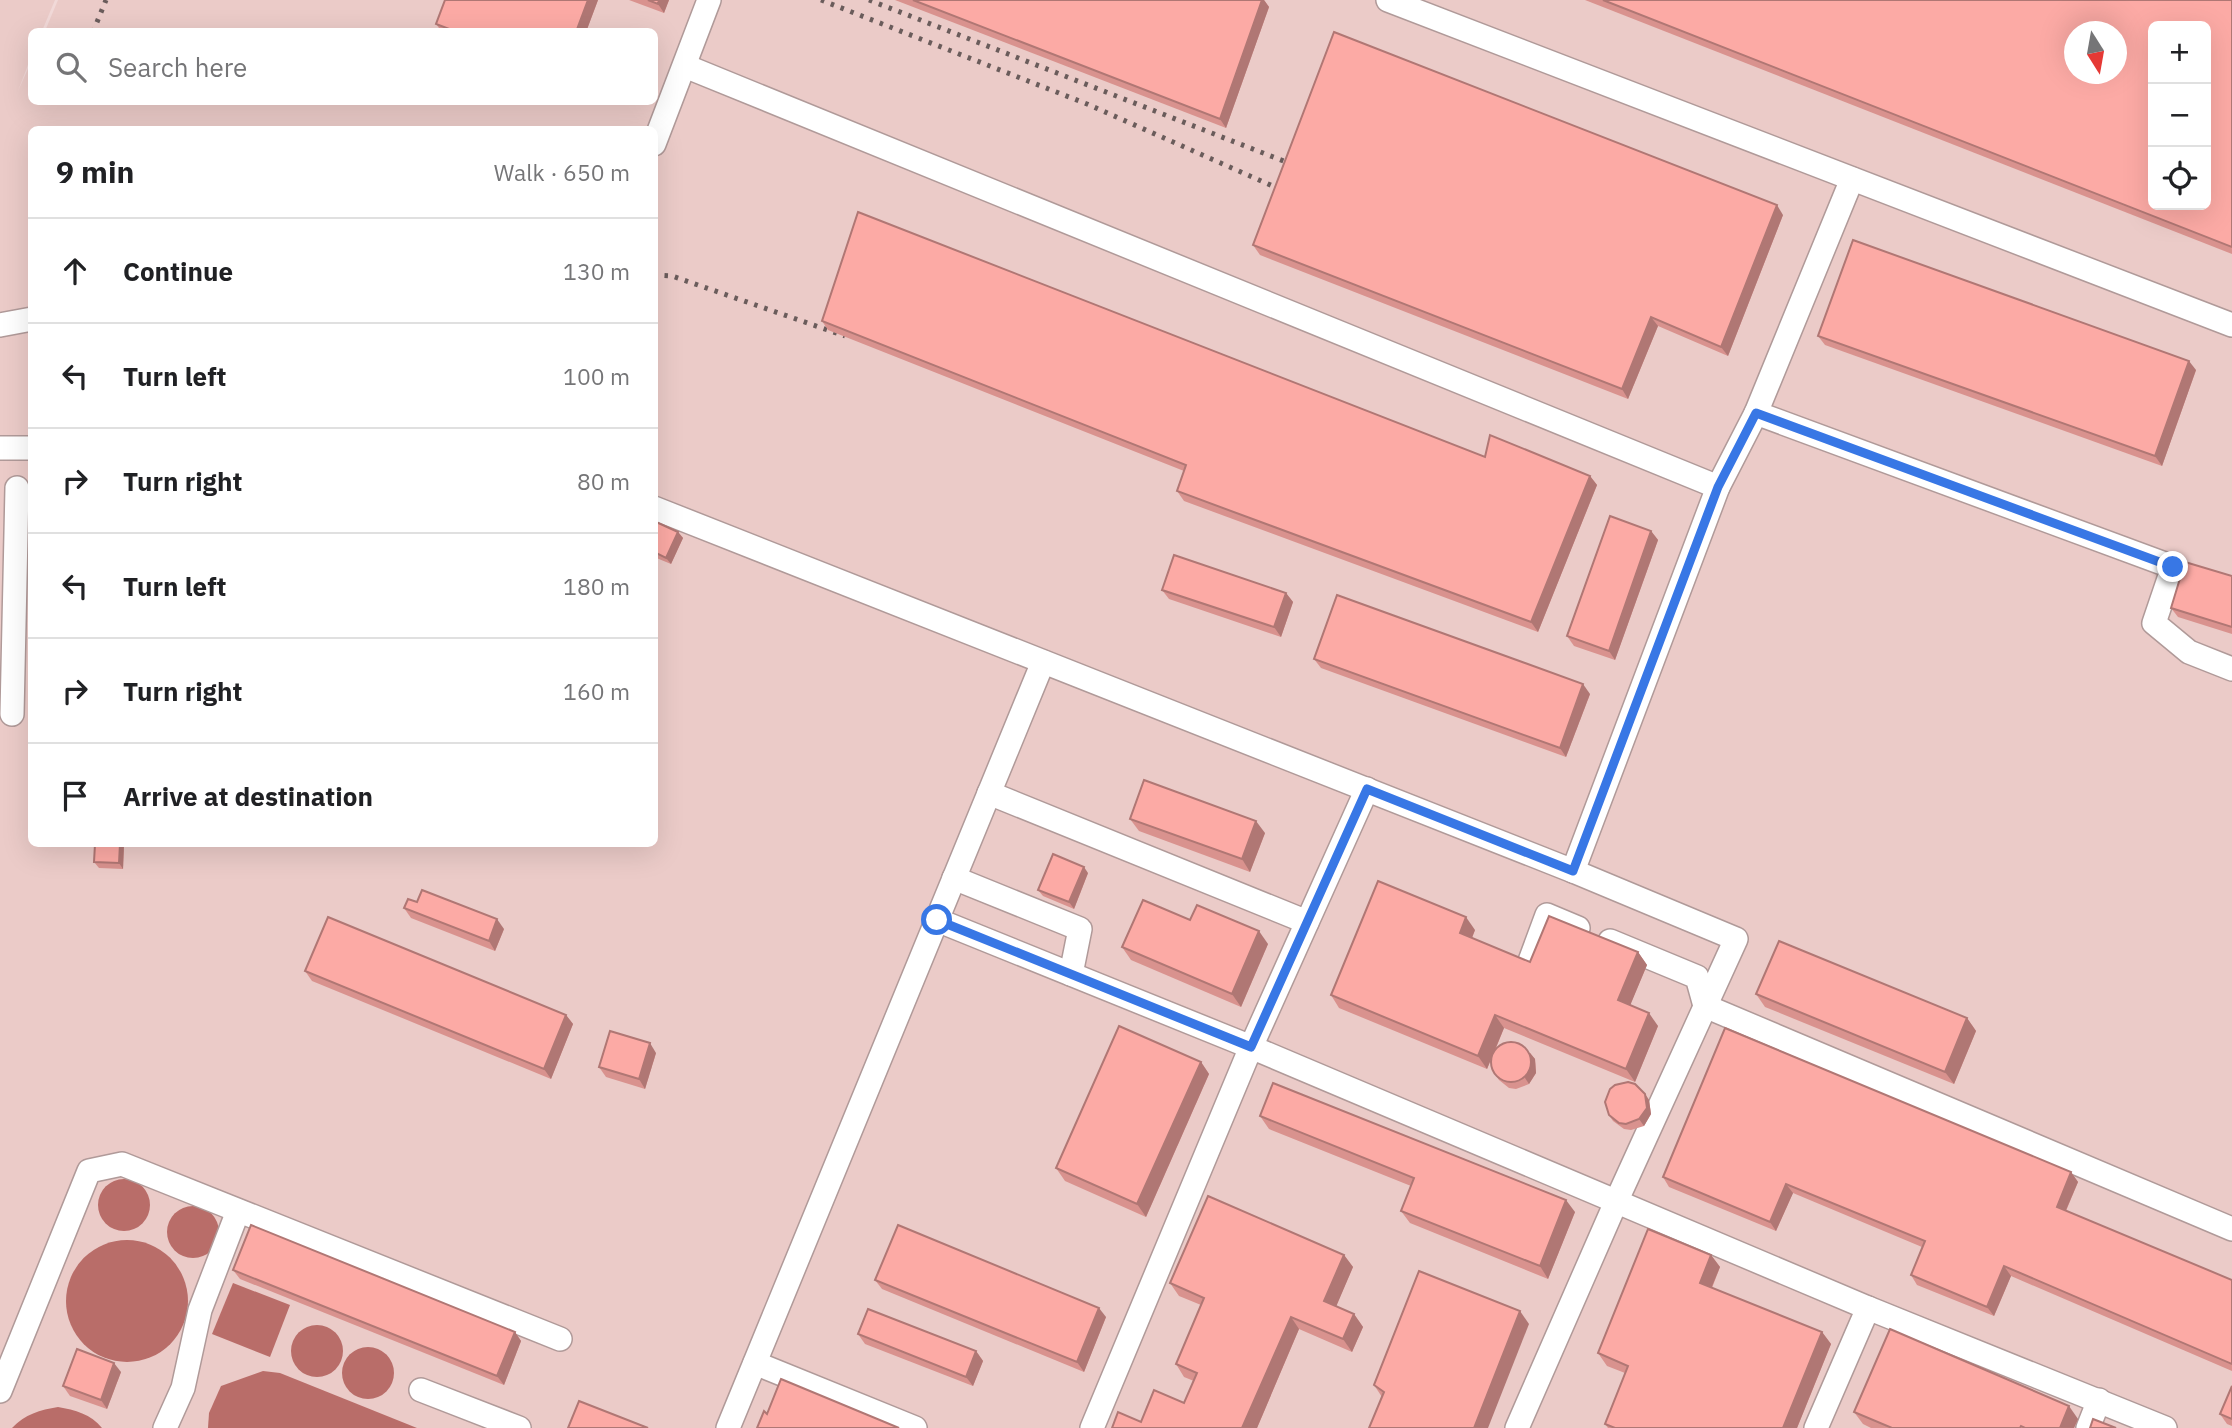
<!DOCTYPE html>
<html lang="en">
<head>
<meta charset="utf-8">
<style>
  :root { --surface:#fff; --page:#f6f6f6; --text:#202124; --muted:#757577; --line:#e0e0e0 }
  body { margin:0; font-family:"IBM Plex Sans",sans-serif; background:var(--page); color:var(--text) }
  .controls { position:absolute; right:21px; top:21px; display:grid; overflow:hidden; border-radius:10px; box-shadow:0 7px 28px #0002 }
  .controls button { width:63px; height:63px; display:grid; place-items:center; padding:0; border:0; border-bottom:2px solid var(--line); background:var(--surface); color:var(--text); font:35px sans-serif }
  .compass { position:absolute; left:2064px; top:21px; width:63px; height:63px; border-radius:50%; background:var(--surface); box-shadow:0 7px 28px #0002; rotate:169deg }
  .stop { position:absolute; width:21px; height:21px; margin:-16px; border:5px solid #3877e5; border-radius:50%; background:#fff }
  .stop.end { background:#3877e5; border-color:#fff; box-shadow:0 2px 7px #0008 }
  .list { margin:0; padding:0; list-style:none }
  h2 { display:flex; justify-content:space-between; align-items:center; height:91px; margin:0; padding:0 28px; font-size:30px }
  h2 small { font-size:23px; font-weight:400; color:var(--muted) }
  .list li { display:grid; grid-template-columns:46px 1fr auto; gap:21px; align-items:center; box-sizing:border-box; height:105px; padding:0 28px; border-top:2px solid var(--line) }
  .list b { display:block; font-size:26px; white-space:nowrap }
  .list em { font-size:23px; font-style:normal; color:var(--muted) }
  .icon { flex:none; width:38px; height:38px; fill:none; stroke:currentColor; stroke-width:2; stroke-linecap:round; stroke-linejoin:round }
  .map { position:relative; flex:none; width:2232px; height:1428px; overflow:hidden }
  .search { position:absolute; background:var(--surface); box-shadow:0 7px 28px #0002; left:28px; top:28px; width:630px; height:77px; display:flex; align-items:center; gap:18px; box-sizing:border-box; padding:0 24px; border-radius:10px; color:var(--muted); font-size:26px }
  .panel { position:absolute; background:var(--surface); box-shadow:0 7px 28px #0002; left:28px; top:126px; width:630px; height:721px; border-radius:10px }
  .map>svg:first-child { display:block }
</style>
</head>
<body>
<div class="map">
<svg width="2232" height="1428" viewBox="0 0 2232 1428">
  <rect width="100%" height="100%" fill="#f1d9d8"/>
  <path fill="#ebcbc8" fill-rule="evenodd" d="M0 0H55L42 31 32 32 31 57 18 91 31 62 32 102H654V32L45 31 58 0H2232V1428H0ZM2153 26H2206V205H2153ZM2074 32H2116V74H2074ZM32 130H654V844H32Z"/>
  <g fill="#b96d69">
    <circle cx="124" cy="1205" r="26"/>
    <circle cx="193" cy="1232" r="26"/>
    <circle cx="127" cy="1301" r="61"/>
    <path d="M233 1283 290 1305 270 1357 212 1334Z"/>
    <circle cx="317" cy="1351" r="26"/>
    <circle cx="368" cy="1373" r="26"/>
    <path d="M263 1371 280 1373 417 1428H208L209 1413 221 1386Z"/>
    <path d="M58 1407C75 1410 91 1414 102 1428H12C25 1414 40 1410 58 1407Z"/>
  </g>
  <g fill="none" stroke-linecap="round" stroke-linejoin="round">
    <g stroke="#b09a99" stroke-width="26">
      <g id="minor">
        <path d="M1388 0 2232 325"/>
        <path d="M685 66 1718 487"/>
        <path d="M654 144 709 0"/>
        <path d="M0 325 32 319"/>
        <path d="M1756 413 2173 567 2154 623 2189 652 2232 669"/>
        <path d="M0 448H32"/>
        <path d="M654 508 1573 871 1718 487 1756 413 1852 179"/>
        <path d="M12 714 17 488"/>
        <path d="M989 793 1307 922"/>
        <path d="M954 878 1080 929 1071 974"/>
        <path d="M937 920 1251 1047 1367 789"/>
        <path d="M1610 941 1697 977 1705 1006 2232 1229"/>
        <path d="M1530 961 1547 915 1578 928"/>
        <path d="M1868 1308 2165 1428"/>
        <path d="M755 1363 915 1428"/>
        <path d="M421 1390 519 1428"/>
        <path d="M0 1391 89 1171 122 1164 560 1339"/>
        <path d="M165 1428 183 1388 200 1310 238 1211"/>
        <path d="M728 1428 1043 662"/>
        <path d="M1092 1428 1251 1047 1868 1308 1816 1428"/>
        <path d="M1517 1428 1616 1202 1736 939 1573 871"/>
        <path d="M2088 1428 2099 1400"/>
      </g>
    </g>
    <use href="#minor" stroke="#fff" stroke-width="23"/>
    <g stroke="#6a5c5b" stroke-width="5" stroke-dasharray="3.5 7" stroke-linecap="butt">
      <path d="M821 0 1087 104 1284 191"/>
      <path d="M869 0 1294 165"/>
      <path d="M93 32 106 0"/>
      <path d="M654 275 672 276 845 336"/>
    </g>
  </g>
  <g fill="#d9928e">
    <path d="M445 0H598L586 32H442L436 24Z"/>
    <path d="M629 0H669L664 13Z"/>
    <path d="M895 0H1264L1269 7 1226 128Z"/>
    <path d="M1585 0H2232V254Z"/>
    <path d="M1783 215 1728 356 1658 326 1628 399 1260 255 1253 245Z"/>
    <path d="M822 321 1485 457 1590 476 1597 485 1538 632 1184 501 1177 491 1184 471 828 330Z"/>
    <path d="M1818 336 2196 370 2162 466 1825 345Z"/>
    <path d="M654 521 678 532 683 538 671 564 654 557Z"/>
    <path d="M1651 531 1658 540 1615 660 1574 646 1567 636Z"/>
    <path d="M2232 576V634L2178 617 2171 608Z"/>
    <path d="M1162 590 1286 593 1293 602 1281 637 1169 599Z"/>
    <path d="M1314 659 1590 694 1566 757 1321 668Z"/>
    <path d="M1130 819 1265 833 1250 872 1139 831Z"/>
    <path d="M124 844 123 869 99 868 94 862Z"/>
    <path d="M1088 873 1074 909 1043 896 1038 890Z"/>
    <path d="M404 908 504 929 495 951 411 918Z"/>
    <path d="M1190 920 1268 944 1241 1007 1131 960 1122 947Z"/>
    <path d="M1475 930 1472 938 1530 962 1638 952 1647 965 1630 1005 1658 1026 1635 1082 1504 1028 1496 1048 1530 1053 1535 1059 1536 1073 1529 1084 1516 1089 1509 1088 1499 1080 1494 1073V1052L1487 1069 1339 1008 1331 995Z"/>
    <path d="M305 971 566 1015 573 1024 551 1079 312 981Z"/>
    <path d="M1756 994 1967 1018 1976 1031 1954 1084 1765 1007Z"/>
    <path d="M656 1053 645 1089 606 1077 599 1067Z"/>
    <path d="M1201 1062 1209 1074 1146 1217 1065 1181 1056 1168Z"/>
    <path d="M1645 1094 1649 1100 1651 1114 1644 1126 1631 1130 1624 1129 1613 1121 1609 1115Z"/>
    <path d="M1260 1116 1575 1212 1548 1279 1410 1223 1401 1211 1411 1186 1269 1129Z"/>
    <path d="M2071 1172 2078 1182 2066 1211 2232 1280V1371L2011 1276 1994 1316 1917 1285 1911 1275 1922 1247 1793 1193 1776 1231 1669 1187 1663 1177Z"/>
    <path d="M1344 1255 1353 1267 1336 1306 1354 1314 1363 1327 1352 1352 1299 1329 1257 1428 1141 1422 1184 1403 1194 1381 1184 1377 1176 1364 1201 1305 1179 1296 1170 1283Z"/>
    <path d="M1711 1255 1720 1267 1712 1288 1822 1332 1831 1344 1797 1428H1608L1605 1424 1625 1373 1607 1366 1598 1353Z"/>
    <path d="M233 1270 515 1332 521 1341 504 1385 240 1279Z"/>
    <path d="M875 1280 1106 1317 1084 1372 882 1289Z"/>
    <path d="M1529 1324 1382 1397 1374 1385Z"/>
    <path d="M858 1334 976 1351 983 1361 973 1386 865 1344Z"/>
    <path d="M121 1372 107 1409 70 1396 63 1386Z"/>
    <path d="M2232 1386V1426L2227 1424 2220 1414Z"/>
    <path d="M1854 1412 2078 1419 2074 1428H1871L1863 1424Z"/>
  </g>
  <g fill="#b07774">
    <path d="M588 0H598L586 32H576Z"/>
    <path d="M659 0H669L664 13 658 4Z"/>
    <path d="M1262 0H1264L1269 7 1226 128 1220 119Z"/>
    <path d="M1777 205 1783 215 1728 356 1721 347Z"/>
    <path d="M1651 317 1658 326 1628 399 1622 389Z"/>
    <path d="M2189 361 2196 370 2162 466 2155 456Z"/>
    <path d="M1590 476 1597 485 1538 632 1531 622Z"/>
    <path d="M1651 531 1658 540 1615 660 1609 651Z"/>
    <path d="M678 532 683 538 671 564 666 558Z"/>
    <path d="M1286 593 1293 602 1281 637 1274 627Z"/>
    <path d="M1583 684 1590 694 1566 757 1560 748Z"/>
    <path d="M1256 821 1265 833 1250 872 1242 859Z"/>
    <path d="M120 844H124L123 869 119 863Z"/>
    <path d="M1084 867 1088 873 1074 909 1069 902Z"/>
    <path d="M1466 917 1475 930 1469 945 1460 933Z"/>
    <path d="M497 919 504 929 495 951 489 941Z"/>
    <path d="M1259 931 1268 944 1241 1007 1232 994Z"/>
    <path d="M1638 952 1647 965 1627 1013 1618 1000Z"/>
    <path d="M1649 1013 1658 1026 1635 1082 1626 1069Z"/>
    <path d="M566 1015 573 1024 551 1079 544 1069Z"/>
    <path d="M1495 1015 1504 1028 1487 1069 1478 1056Z"/>
    <path d="M1967 1018 1976 1031 1954 1084 1945 1072Z"/>
    <path d="M650 1043 656 1053 645 1089 639 1079Z"/>
    <path d="M1530 1053 1535 1059 1536 1073 1529 1084 1525 1078Z"/>
    <path d="M1201 1062 1209 1074 1146 1217 1137 1204Z"/>
    <path d="M1645 1094 1649 1100 1651 1114 1644 1126 1639 1119Z"/>
    <path d="M2071 1172 2078 1182 2063 1217 2057 1207Z"/>
    <path d="M1786 1184 1793 1193 1776 1231 1770 1222Z"/>
    <path d="M1566 1200 1575 1212 1548 1279 1540 1266Z"/>
    <path d="M1344 1255 1353 1267 1333 1314 1324 1301Z"/>
    <path d="M1711 1255 1720 1267 1708 1296 1700 1283Z"/>
    <path d="M2004 1266 2011 1276 1994 1316 1987 1307Z"/>
    <path d="M1099 1308 1106 1317 1084 1372 1077 1362Z"/>
    <path d="M1520 1311 1529 1324 1488 1428H1474Z"/>
    <path d="M1354 1314 1363 1327 1352 1352 1343 1339Z"/>
    <path d="M1291 1317 1299 1329 1257 1428H1242Z"/>
    <path d="M515 1332 521 1341 504 1385 497 1376Z"/>
    <path d="M1822 1332 1831 1344 1797 1428H1783Z"/>
    <path d="M976 1351 983 1361 973 1386 966 1377Z"/>
    <path d="M114 1363 121 1372 107 1409 101 1400Z"/>
    <path d="M2069 1406 2078 1419 2074 1428H2060Z"/>
  </g>
  <g fill="#fcaaa5" stroke="#b07774" stroke-width="2" fill-rule="evenodd">
    <path d="M445 0H588L576 32H457L436 24Z"/>
    <path d="M648 0H659L658 4Z"/>
    <path d="M913 0H1262L1220 119Z"/>
    <path d="M1603 0H2232V247ZM2153 26H2206V205H2153ZM2075 32H2117V74H2075Z"/>
    <path d="M1334 32 1777 205 1721 347 1651 317 1622 389 1253 245Z"/>
    <path d="M858 212 1485 457 1490 435 1590 476 1531 622 1177 491 1186 465 822 321Z"/>
    <path d="M1853 240 2189 361 2155 456 1818 336Z"/>
    <path d="M1610 516 1651 531 1609 651 1567 636Z"/>
    <path d="M654 521 678 532 666 558 654 552Z"/>
    <path d="M1174 555 1286 593 1274 627 1162 590Z"/>
    <path d="M2185 562 2232 576V627L2171 608Z"/>
    <path d="M1337 595 1583 684 1560 748 1314 659Z"/>
    <path d="M1144 780 1256 821 1242 859 1130 819Z"/>
    <path d="M95 844H120L119 863 94 862Z"/>
    <path d="M1053 854 1084 867 1069 902 1038 890Z"/>
    <path d="M1378 881 1466 917 1460 933 1530 962 1549 916 1638 952 1618 1000 1649 1013 1626 1069 1495 1015 1478 1056 1331 995Z"/>
    <path d="M422 890 497 919 489 941 404 908 408 899 417 902Z"/>
    <path d="M1143 900 1190 920 1197 905 1259 931 1232 994 1122 947Z"/>
    <path d="M328 917 566 1015 544 1069 305 971Z"/>
    <path d="M1779 941 1967 1018 1945 1072 1756 994Z"/>
    <path d="M1119 1026 1201 1062 1137 1204 1056 1168Z"/>
    <path d="M1725 1028 2071 1172 2057 1207 2232 1280V1364L2004 1266 1987 1307 1911 1275 1925 1241 1786 1184 1770 1222 1663 1177Z"/>
    <path d="M610 1031 650 1043 639 1079 599 1067Z"/>
    <circle cx="1511" cy="1062" r="20"/>
    <path d="M1628 1082 1635 1084 1645 1094 1647 1108 1639 1119 1626 1124 1619 1123 1609 1115 1605 1102 1610 1089 1615 1085Z"/>
    <path d="M1273 1083 1566 1200 1540 1266 1401 1211 1414 1178 1260 1116Z"/>
    <path d="M1208 1196 1344 1255 1324 1301 1354 1314 1343 1339 1291 1317 1242 1428H1112L1118 1412 1141 1422 1154 1390 1184 1403 1197 1373 1176 1364 1204 1298 1170 1283Z"/>
    <path d="M251 1225 515 1332 497 1376 233 1270Z"/>
    <path d="M898 1225 1099 1308 1077 1362 875 1280Z"/>
    <path d="M1648 1229 1711 1255 1700 1283 1822 1332 1783 1428H1615L1605 1424 1628 1366 1598 1353Z"/>
    <path d="M1419 1271 1520 1311 1474 1428H1369L1384 1392 1374 1385Z"/>
    <path d="M868 1309 976 1351 966 1377 858 1334Z"/>
    <path d="M1890 1329 2069 1406 2060 1428H2025L2021 1426 2020 1428H1892L1854 1412Z"/>
    <path d="M77 1349 114 1363 101 1400 63 1386Z"/>
    <path d="M781 1379 899 1428H757L764 1411 767 1414Z"/>
    <path d="M2232 1386V1419L2220 1414Z"/>
    <path d="M579 1401 648 1428H568Z"/>
    <path d="M2093 1419 2116 1428H2090Z"/>
  </g>
  <g fill="none" stroke-linecap="round" stroke-linejoin="round">
    <path stroke="#3877e5" stroke-width="9" d="M937 920 1251 1047 1367 789 1573 871 1718 487 1756 413 2173 567"/>
  </g>
</svg>
<div class="controls">
<button>+</button>
<button>−</button>
<button><svg class="icon" aria-label="locate" viewBox="0 0 24 24"><circle cx="12" cy="12" r="6"/><path d="M12 2v4M12 18v4M2 12h4M18 12h4"/></svg></button>
</div>
<svg class="compass" viewBox="-18 -18 36 36"><path d="M0-13l5 13h-10z" fill="#e53935"/><path d="M0 13l5-13h-10z" fill="#757577"/></svg>
<div class="stop" style="left:937px;top:920px"></div>
<div class="stop end" style="left:2173px;top:567px"></div>
<div class="search"><svg class="icon" aria-label="search" viewBox="0 0 24 24"><circle cx="10" cy="10" r="6"/><path d="M15 15l6 6"/></svg>Search here</div>
<section class="panel">
<h2>9 min<small>Walk · 650 m</small></h2>
<ul class="list">
<li><svg class="icon" aria-label="ahead" viewBox="0 0 24 24"><path d="M12 20V5M6 11l6-6 6 6"/></svg><div><b>Continue</b></div><em>130 m</em></li>
<li><svg class="icon" aria-label="left" viewBox="0 0 24 24"><path d="M17 20v-9H6M10 6l-5 5 5 5"/></svg><div><b>Turn left</b></div><em>100 m</em></li>
<li><svg class="icon" aria-label="right" viewBox="0 0 24 24"><path d="M7 20v-9h11M14 6l5 5-5 5"/></svg><div><b>Turn right</b></div><em>80 m</em></li>
<li><svg class="icon" aria-label="left" viewBox="0 0 24 24"><path d="M17 20v-9H6M10 6l-5 5 5 5"/></svg><div><b>Turn left</b></div><em>180 m</em></li>
<li><svg class="icon" aria-label="right" viewBox="0 0 24 24"><path d="M7 20v-9h11M14 6l5 5-5 5"/></svg><div><b>Turn right</b></div><em>160 m</em></li>
<li><svg class="icon" aria-label="arrive" viewBox="0 0 24 24"><path d="M6 21V4h12l-3 4 3 4H6"/></svg><div><b>Arrive at destination</b></div></li>
</ul>
</section>
</div>
</body>
</html>
